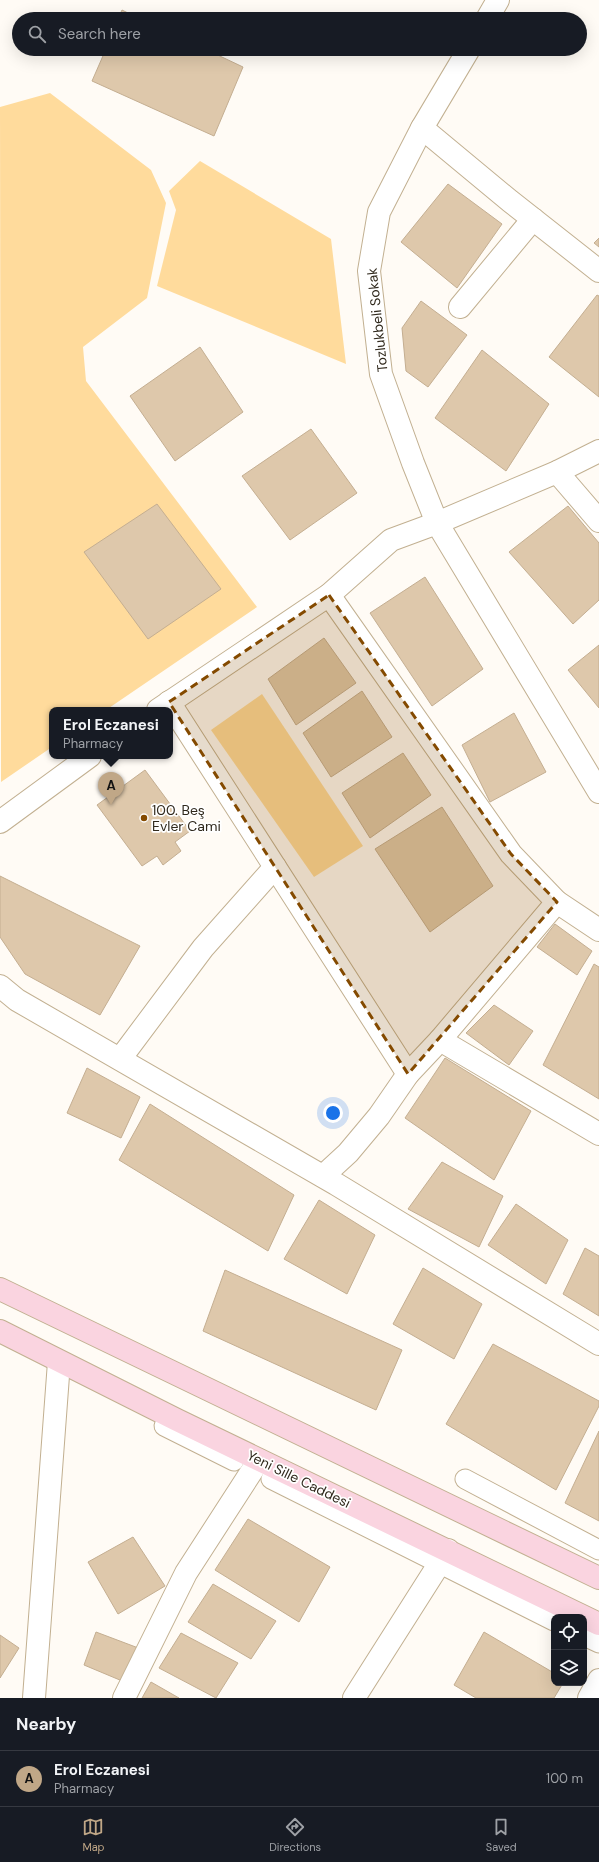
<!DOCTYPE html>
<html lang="en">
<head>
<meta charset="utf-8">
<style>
  :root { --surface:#171b24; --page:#20242c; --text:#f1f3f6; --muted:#9ea1a6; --line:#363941; --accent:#c0a787 }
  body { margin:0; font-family:"DM Sans",sans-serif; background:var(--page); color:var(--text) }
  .controls { position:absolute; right:12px; bottom:12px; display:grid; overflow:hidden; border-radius:8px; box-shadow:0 4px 16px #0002 }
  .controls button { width:36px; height:36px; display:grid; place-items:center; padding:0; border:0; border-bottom:1px solid var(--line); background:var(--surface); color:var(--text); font:20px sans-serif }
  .you { position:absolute; left:333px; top:1113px; width:14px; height:14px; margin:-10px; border:3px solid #fff; border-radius:50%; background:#1a73e8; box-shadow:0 0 0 6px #1a73e833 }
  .badge { display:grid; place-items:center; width:26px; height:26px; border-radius:50%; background:var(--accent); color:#111; font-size:13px; font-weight:700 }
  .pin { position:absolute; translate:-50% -33px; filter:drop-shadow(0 1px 2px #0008) }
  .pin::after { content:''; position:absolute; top:21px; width:14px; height:12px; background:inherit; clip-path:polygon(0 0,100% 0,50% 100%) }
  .popup { position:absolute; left:49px; top:707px; width:124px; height:52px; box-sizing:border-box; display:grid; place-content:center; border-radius:8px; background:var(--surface); filter:drop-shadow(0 1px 3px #0005); font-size:13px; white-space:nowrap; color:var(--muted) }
  .popup b { font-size:15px; color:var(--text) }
  .popup::after { content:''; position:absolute; left:50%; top:100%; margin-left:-8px; border:8px solid transparent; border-top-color:var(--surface) }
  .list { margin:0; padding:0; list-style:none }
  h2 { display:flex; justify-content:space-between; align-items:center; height:52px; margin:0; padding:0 16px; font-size:17px }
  h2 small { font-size:13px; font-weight:400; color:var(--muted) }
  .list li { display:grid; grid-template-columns:26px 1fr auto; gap:12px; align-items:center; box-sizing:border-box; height:56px; padding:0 16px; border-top:1px solid var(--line) }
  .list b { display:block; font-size:15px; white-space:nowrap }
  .list p { margin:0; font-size:13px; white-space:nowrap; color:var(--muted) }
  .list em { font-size:13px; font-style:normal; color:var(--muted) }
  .icon { flex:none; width:22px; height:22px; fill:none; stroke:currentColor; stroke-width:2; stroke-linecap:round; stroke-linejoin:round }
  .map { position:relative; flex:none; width:599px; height:1698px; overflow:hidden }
  .search { position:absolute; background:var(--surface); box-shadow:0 4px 16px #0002; left:12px; right:12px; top:12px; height:44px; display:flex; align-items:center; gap:10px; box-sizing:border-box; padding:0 14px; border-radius:22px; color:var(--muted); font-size:15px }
  .sheet { height:108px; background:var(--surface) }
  nav { display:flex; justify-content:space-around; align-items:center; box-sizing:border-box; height:56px; border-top:1px solid var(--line); background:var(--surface); font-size:11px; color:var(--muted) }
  nav a { display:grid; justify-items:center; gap:2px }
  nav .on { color:var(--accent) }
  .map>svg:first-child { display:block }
</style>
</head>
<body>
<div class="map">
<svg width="599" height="1698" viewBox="0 0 599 1698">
  <rect width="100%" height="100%" fill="#fffbf5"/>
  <g fill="#ffdb9c">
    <path d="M50 93 151 170 166 203 147 298 83 347 86 381 257 607 106 710H52V747L1 782 0 107Z"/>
    <path d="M200 161 331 239 346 364 157 286 176 210 169 191Z"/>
    <path d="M262 694 363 846 314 877 211 730Z"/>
  </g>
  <g fill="#dec8ab" stroke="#c4ae91">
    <path d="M122 10 140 19H118Z"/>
    <path d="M106 49H205L243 67 214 136 92 81Z"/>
    <path d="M448 184 502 224 457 288 401 242Z"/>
    <path d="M599 238V247L594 243Z"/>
    <path d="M597 295 599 296V397L549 357Z"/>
    <path d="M421 301 467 335 428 387 406 371 402 328Z"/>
    <path d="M200 347 243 412 175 461 130 396Z"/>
    <path d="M482 350 549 404 506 471 435 418Z"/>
    <path d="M311 429 357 493 290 540 242 476Z"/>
    <path d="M157 504 221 589 148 639 84 552Z"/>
    <path d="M568 506 599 543V600L573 624 509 552Z"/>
    <path d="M425 577 483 669 432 706 370 613Z"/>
    <path d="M324 638 356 683 296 725 268 679Z"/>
    <path d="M599 645V708L568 670Z"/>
    <path d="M362 691 392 737 331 777 303 733Z"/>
    <path d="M514 713 546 772 490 802 462 745Z"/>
    <path d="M403 753 431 795 370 838 342 793Z"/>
    <path d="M145 770 190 831 175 842 181 851 163 865 157 856 142 866 97 805Z"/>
    <path d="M442 807 493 886 430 932 375 849Z"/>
    <path d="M0 876 140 946 100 1015 25 974 0 937Z"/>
    <path d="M555 924 592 951 577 975 537 947Z"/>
    <path d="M594 964 599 967V1099L543 1065Z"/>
    <path d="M494 1005 533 1031 509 1065 466 1033Z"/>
    <path d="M445 1058 531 1111 494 1180 405 1118Z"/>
    <path d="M87 1068 140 1097 121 1138 67 1113Z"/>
    <path d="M150 1104 294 1195 268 1251 119 1160Z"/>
    <path d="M442 1162 503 1196 479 1247 408 1209Z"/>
    <path d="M319 1200 375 1235 347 1294 284 1259Z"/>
    <path d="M516 1204 568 1240 546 1284 488 1245Z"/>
    <path d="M585 1248 599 1256V1316L563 1294Z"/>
    <path d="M423 1268 482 1304 454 1359 393 1324Z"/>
    <path d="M225 1270 402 1350 376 1410 203 1331Z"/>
    <path d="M493 1344 599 1401V1406L556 1490 446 1424Z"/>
    <path d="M599 1431V1521L565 1503Z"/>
    <path d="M248 1519 330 1567 299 1622 215 1570Z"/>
    <path d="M133 1537 165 1586 118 1614 88 1562Z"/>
    <path d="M213 1584 276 1621 251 1659 188 1622Z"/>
    <path d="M96 1632 141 1649 127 1683 84 1665Z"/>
    <path d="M484 1632 554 1673V1683H563L554 1698H476L454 1685Z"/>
    <path d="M181 1633 238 1663 216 1698 159 1668Z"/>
    <path d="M0 1635 19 1648 0 1678Z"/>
    <path d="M151 1682 179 1698H142Z"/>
  </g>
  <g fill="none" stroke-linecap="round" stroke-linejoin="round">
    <g stroke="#c2b091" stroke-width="21">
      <g id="pedestrian">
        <path d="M164 1426 234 1461"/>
        <path d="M271 1479 554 1621"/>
        <path d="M465 1479 599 1550"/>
        <path d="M584 1636 599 1643"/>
      </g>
    </g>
    <g stroke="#c2b091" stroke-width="24">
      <g id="minor">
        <path d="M487 19 498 0"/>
        <path d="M469 49 422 128 379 212 369 271 381 374 413 463 437 523 557 472 599 451"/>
        <path d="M422 128 510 201 599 271"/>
        <path d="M460 307 533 219"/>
        <path d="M557 472 599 521"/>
        <path d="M329 595 511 854 557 902"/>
        <path d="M169 702 408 1074"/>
        <path d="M158 710 329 595 391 540 437 523 599 792"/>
        <path d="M0 822 90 756"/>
        <path d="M599 930 557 902 440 1040 599 1134"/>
        <path d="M0 986 17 1000 336 1184 599 1344"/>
        <path d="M120 1059 203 948 275 867"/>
        <path d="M323 1176 348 1153 379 1116 408 1074 440 1040"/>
        <path d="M34 1698 59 1362"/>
        <path d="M124 1698 186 1573 259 1460"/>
        <path d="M354 1698 448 1550"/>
        <path d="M589 1698 599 1680"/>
      </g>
    </g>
    <g stroke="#c2b091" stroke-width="24">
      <g id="secondary">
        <path d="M0 1289 599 1578"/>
        <path d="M0 1331 177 1420 599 1624"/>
      </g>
    </g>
    <use href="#pedestrian" stroke="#fff" stroke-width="19"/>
    <use href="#minor" stroke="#fff" stroke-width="22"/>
    <use href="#secondary" stroke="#fad4e0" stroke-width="22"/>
  </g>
  <path fill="#844a00" fill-opacity="0.2" stroke="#844a00" stroke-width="3" stroke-dasharray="8 5" stroke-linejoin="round" d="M329 595 511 854 557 902 408 1074 169 702Z"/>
  <circle fill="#844a00" stroke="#fff" stroke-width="1.5" cx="144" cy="818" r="4"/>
  <g text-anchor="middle" stroke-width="3.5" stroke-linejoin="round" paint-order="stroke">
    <g font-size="14" fill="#30291d" stroke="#fff">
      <text transform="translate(377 320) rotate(-96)" y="5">Tozlukbeli Sokak</text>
      <text transform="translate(299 1479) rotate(26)" y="5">Yeni Sille Caddesi</text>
    </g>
    <g font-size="14" fill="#30291d" stroke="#fff" text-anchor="start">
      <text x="152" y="815">100. Beş<tspan x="152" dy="16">Evler Cami</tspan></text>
    </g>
  </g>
</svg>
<div class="controls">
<button><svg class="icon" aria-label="locate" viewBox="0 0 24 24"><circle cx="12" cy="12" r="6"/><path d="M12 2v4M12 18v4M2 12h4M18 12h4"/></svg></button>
<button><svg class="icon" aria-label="layers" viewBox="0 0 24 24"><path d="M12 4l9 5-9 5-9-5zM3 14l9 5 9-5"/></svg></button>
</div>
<div class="you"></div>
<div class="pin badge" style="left:111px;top:805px">A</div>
<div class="popup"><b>Erol Eczanesi</b>Pharmacy</div>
<div class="search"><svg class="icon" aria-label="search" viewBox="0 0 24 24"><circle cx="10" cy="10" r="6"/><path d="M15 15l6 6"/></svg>Search here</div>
</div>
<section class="sheet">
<h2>Nearby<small></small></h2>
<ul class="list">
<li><span class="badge">A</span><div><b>Erol Eczanesi</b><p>Pharmacy</p></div><em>100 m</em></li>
</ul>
</section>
<nav>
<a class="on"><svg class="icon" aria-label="map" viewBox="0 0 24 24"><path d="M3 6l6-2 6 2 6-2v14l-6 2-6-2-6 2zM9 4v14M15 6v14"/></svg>Map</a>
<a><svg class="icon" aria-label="directions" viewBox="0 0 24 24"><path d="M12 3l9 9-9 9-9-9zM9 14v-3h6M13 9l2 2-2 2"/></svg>Directions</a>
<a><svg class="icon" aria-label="saved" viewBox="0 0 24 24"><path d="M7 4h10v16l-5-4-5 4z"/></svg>Saved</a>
</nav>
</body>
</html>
